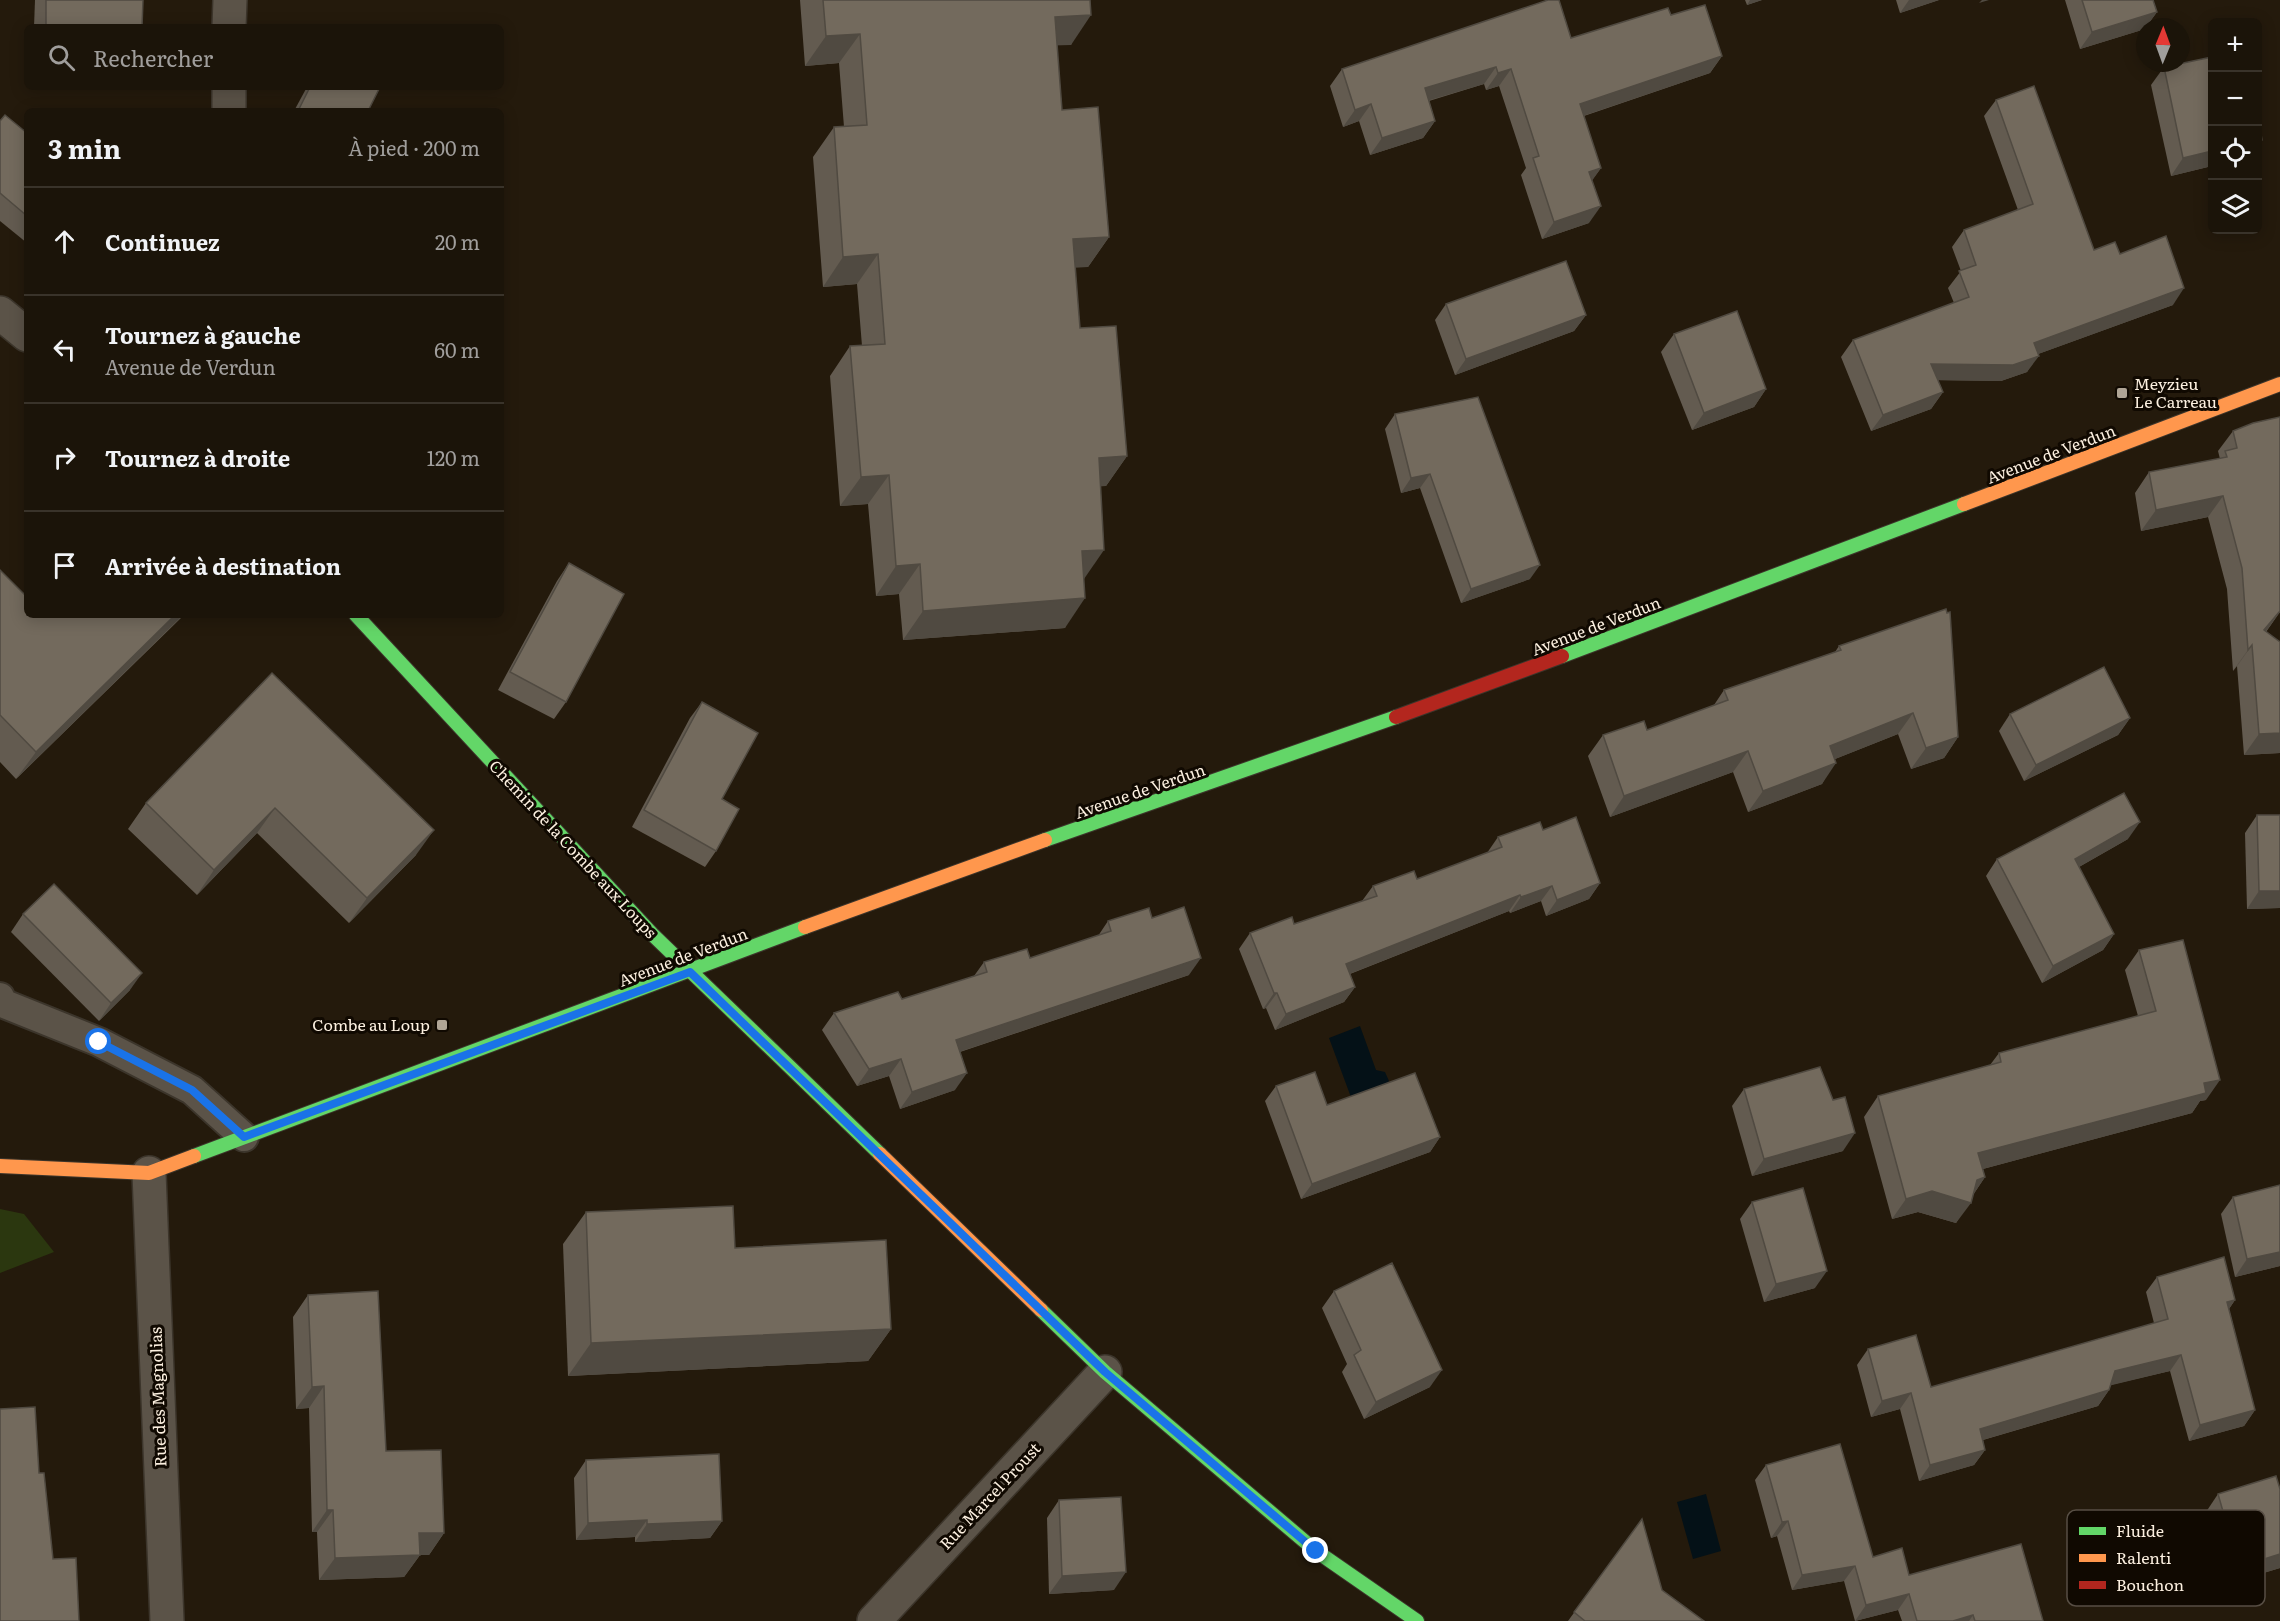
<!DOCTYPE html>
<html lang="fr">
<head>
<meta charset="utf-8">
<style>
  :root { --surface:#1b1409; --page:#282117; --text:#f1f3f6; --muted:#a09e9c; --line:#39332a }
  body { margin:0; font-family:Literata,serif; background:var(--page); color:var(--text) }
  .controls { position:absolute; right:18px; top:18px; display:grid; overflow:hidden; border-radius:9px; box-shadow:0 3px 15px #0003 }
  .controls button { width:54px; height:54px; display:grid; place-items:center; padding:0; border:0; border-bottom:2px solid var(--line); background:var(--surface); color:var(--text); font:30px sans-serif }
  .compass { position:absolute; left:2136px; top:18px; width:54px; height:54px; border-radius:50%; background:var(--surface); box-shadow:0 3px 15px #0003; rotate:1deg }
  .stop { position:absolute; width:18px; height:18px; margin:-14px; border:4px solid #1a73e8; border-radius:50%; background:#fff }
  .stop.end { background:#1a73e8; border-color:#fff; box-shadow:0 2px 6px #0008 }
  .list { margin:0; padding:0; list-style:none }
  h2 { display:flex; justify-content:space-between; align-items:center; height:78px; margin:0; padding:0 24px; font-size:26px }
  h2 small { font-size:20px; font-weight:400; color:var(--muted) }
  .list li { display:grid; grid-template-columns:39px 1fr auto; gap:18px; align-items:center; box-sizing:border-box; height:108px; padding:0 24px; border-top:2px solid var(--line) }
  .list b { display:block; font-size:22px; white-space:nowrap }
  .list p { margin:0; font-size:20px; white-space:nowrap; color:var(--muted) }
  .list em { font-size:20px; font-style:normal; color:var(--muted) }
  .icon { flex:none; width:33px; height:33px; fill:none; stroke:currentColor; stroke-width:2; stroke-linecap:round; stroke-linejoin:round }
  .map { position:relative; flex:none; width:2280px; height:1621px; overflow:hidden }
  .search { position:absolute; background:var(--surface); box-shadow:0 3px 15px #0003; left:24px; top:24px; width:480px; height:66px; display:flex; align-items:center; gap:15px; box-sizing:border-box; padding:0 21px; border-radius:9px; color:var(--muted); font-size:22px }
  .panel { position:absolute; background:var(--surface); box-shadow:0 3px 15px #0003; left:24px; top:108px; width:480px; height:510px; border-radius:9px }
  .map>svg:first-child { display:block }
</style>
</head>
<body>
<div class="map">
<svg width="2280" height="1621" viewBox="0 0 2280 1621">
  <rect width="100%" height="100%" fill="#241a0c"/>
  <path fill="#2b370f" d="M0 1209 24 1214 54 1252 0 1273Z"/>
  <g fill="#041117">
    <path d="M1360 1026 1376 1070 1385 1072 1389 1081 1383 1088 1352 1100 1329 1038Z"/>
    <path d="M1706 1494 1721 1551 1693 1559 1677 1502Z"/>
  </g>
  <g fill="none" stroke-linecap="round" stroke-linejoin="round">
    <g stroke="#3c352b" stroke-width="32">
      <path id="lane" d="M0 997 2 1003 99 1042 192 1090 244 1137"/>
    </g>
    <g stroke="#3c352b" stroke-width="36">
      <g id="street">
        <path d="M229 27 230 0"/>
        <path d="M229 111V87"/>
        <path d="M0 313 27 335"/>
        <path d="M149 1173 167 1621"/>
        <path d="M874 1621 1105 1372"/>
      </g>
    </g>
    <g stroke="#3c352b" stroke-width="16">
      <g id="fast">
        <path d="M356 615 652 934 880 1154"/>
        <path d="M1562 656 1964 504"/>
        <path d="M1045 840 1396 717"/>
        <path d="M194 1156 805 927"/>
        <path d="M1041 1310 1105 1372 1316 1551 1417 1621"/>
      </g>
    </g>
    <g stroke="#3c352b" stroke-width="16">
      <g id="slow">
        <path d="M1964 504 2280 384"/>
        <path d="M805 927 1045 840"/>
        <path d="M880 1154 1041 1310"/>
        <path d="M0 1166 149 1173 194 1156"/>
      </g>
    </g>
    <g stroke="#3c352b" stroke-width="16">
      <path id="jam" d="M1396 717 1562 656"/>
    </g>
    <use href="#lane" stroke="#5b5348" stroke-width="28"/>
    <use href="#street" stroke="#5b5348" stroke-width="33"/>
    <use href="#fast" stroke="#63d668" stroke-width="14"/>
    <use href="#slow" stroke="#ff974d" stroke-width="14"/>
    <use href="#jam" stroke="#b3261e" stroke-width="14"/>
  </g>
  <g fill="#635b50">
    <path d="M35 0H143L142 27H34Z"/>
    <path d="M800 0H1090L1071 45H1057L1062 110 1109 237 1088 267H1075L1080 328 1127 456 1106 486H1101L1084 579 1065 628 903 640 899 594 876 596 868 504 840 506 830 376 850 346H862L857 284 823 287 813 157 834 127H844L839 63 805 66Z"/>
    <path d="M1745 0H1762L1747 5Z"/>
    <path d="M1896 0H1939L1900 13Z"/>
    <path d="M2065 0H2153L2157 12 2146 27H2145V29L2080 49Z"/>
    <path d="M1671 15 1722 56 1710 73 1584 116 1601 168 1592 180 1589 223 1542 239 1521 175 1526 168 1499 86 1486 90 1484 84 1429 101 1435 121 1423 138 1370 155 1359 121 1343 127 1330 86 1342 69 1571 38Z"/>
    <path d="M2164 67 2212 166 2171 176 2151 85Z"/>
    <path d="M307 87H380L368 111H294Z"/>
    <path d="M1996 100 2094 250 2120 254 2173 305 2038 354 2027 372 2001 381 1938 380 1943 392 1931 409 1871 431 1841 357 1853 340 1954 303 1948 288 1961 271 1952 247 1964 230 2018 210 1984 116Z"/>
    <path d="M0 121 27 133V243L0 221Z"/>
    <path d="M1446 304 1586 315 1574 331 1455 375 1435 320Z"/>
    <path d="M1674 334 1766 389 1754 407 1692 430 1661 352Z"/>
    <path d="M1395 414 1530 579 1461 603 1420 488 1401 493 1385 429Z"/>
    <path d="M2280 417V612L2266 632 2280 642V753L2244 755 2237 666 2233 671 2227 589 2208 517 2141 531 2135 493 2149 472 2220 459 2218 451 2233 431Z"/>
    <path d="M569 563 566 702 554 719 498 690 557 581Z"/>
    <path d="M0 570 27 615 181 618 16 779 0 762Z"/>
    <path d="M1839 646 1958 737 1944 758 1911 769 1898 734 1835 759 1822 784 1748 812 1733 772 1610 817 1588 756 1603 735 1647 730 1714 705 1724 690 1835 652Z"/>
    <path d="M272 673 416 855 349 923 257 833 197 895 128 829 146 803Z"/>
    <path d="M702 702 722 799 716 851 705 867 632 827 690 718Z"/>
    <path d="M2010 714 2130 718 2118 735 2024 781 1999 731Z"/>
    <path d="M2257 815 2280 908 2247 909 2245 833Z"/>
    <path d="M1543 830 1600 883 1589 899 1546 916 1541 901 1510 913 1509 911 1350 974 1355 987 1344 1002 1275 1030 1266 1008 1263 1009 1239 949 1250 933 1294 924 1362 901 1373 886 1417 879 1487 853 1498 837Z"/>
    <path d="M2128 839 2079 867 2114 934 2103 950 2042 983 1986 876 1997 859Z"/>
    <path d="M23 914 130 990 99 1021 11 932Z"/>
    <path d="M1152 918 1189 975 960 1052 955 1090 900 1109 889 1076 857 1086 822 1030 834 1013 902 999 974 976 984 962 1030 958 1098 936 1108 921Z"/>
    <path d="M2139 950 2206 1100 2200 1101 2192 1113 1983 1169 1985 1177 1973 1195 1956 1223 1918 1212 1892 1219 1864 1117 1878 1096 1990 1065 1999 1053 2138 1016 2125 970Z"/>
    <path d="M1276 1086 1327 1105 1440 1137 1430 1152 1301 1199 1265 1101Z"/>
    <path d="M1744 1089 1843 1151 1752 1176 1732 1106Z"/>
    <path d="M2280 1185V1266L2235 1277 2221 1214 2233 1197Z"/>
    <path d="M1752 1202 1815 1288 1764 1302 1740 1219Z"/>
    <path d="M586 1212 735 1248 891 1329 868 1361 568 1376 563 1244Z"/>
    <path d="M2157 1277 2235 1300 2229 1309 2255 1410 2244 1426 2189 1441 2170 1371 2110 1385 2109 1390 2098 1406 1983 1440 1985 1450 1974 1465 1919 1481 1900 1409 1871 1417 1857 1365 1868 1349 1931 1387 2154 1323 2146 1292Z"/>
    <path d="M1334 1291 1430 1387 1364 1419 1342 1372 1347 1364 1322 1308Z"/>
    <path d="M308 1295 386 1451 444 1533 429 1555H420L404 1577 319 1580 317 1532H312L309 1408 296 1409 293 1317Z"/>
    <path d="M586 1460 722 1521 710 1538 635 1542V1537L576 1540 574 1478Z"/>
    <path d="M1766 1465 1873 1557 1909 1575 2043 1621H1902L1898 1610 1855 1621 1844 1581 1792 1590 1777 1536 1771 1538 1755 1480Z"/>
    <path d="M2280 1489V1568L2227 1584 2206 1512 2218 1494Z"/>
    <path d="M1059 1500 1114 1590 1049 1594 1047 1518Z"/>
    <path d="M1642 1519 1662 1590 1704 1621H1568Z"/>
  </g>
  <g fill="#504a41">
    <path d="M1750 0H1762L1747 5Z"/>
    <path d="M1909 0H1939L1900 13Z"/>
    <path d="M1982 0H1989L1979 3Z"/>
    <path d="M2157 12 2146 27H2145V29L2080 49 2092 32Z"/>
    <path d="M1091 15 1071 45 1035 46 1055 17Z"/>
    <path d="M860 34 839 63 805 66 826 36Z"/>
    <path d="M1722 56 1710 73 1568 121 1580 104Z"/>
    <path d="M1496 67 1484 84 1413 105 1425 88Z"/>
    <path d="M1511 69 1499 86 1486 90 1498 73Z"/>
    <path d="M1371 104 1359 121 1343 127 1355 110Z"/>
    <path d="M1435 121 1423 138 1370 155 1382 138Z"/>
    <path d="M2212 151V166L2171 176 2183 158Z"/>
    <path d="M1601 168 1589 185V172Z"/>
    <path d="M1601 206 1589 223 1542 239 1554 222Z"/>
    <path d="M1109 237 1088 267 1053 269 1073 239Z"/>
    <path d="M878 254 857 284 823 287 843 257Z"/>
    <path d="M2184 288 2173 305 2022 360 2034 343Z"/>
    <path d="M1586 315 1574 331 1455 375 1466 359Z"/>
    <path d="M2039 356 2027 372 2001 381 1920 380 1931 364Z"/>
    <path d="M1766 389 1754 407 1692 430 1704 413Z"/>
    <path d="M1943 392 1931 409 1871 431 1883 415Z"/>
    <path d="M1127 456 1106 486 1078 488 1099 458Z"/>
    <path d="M1430 474 1420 488 1401 493 1411 478Z"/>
    <path d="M889 475 868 504 840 506 861 477Z"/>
    <path d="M2223 496 2208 517 2141 531 2156 510Z"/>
    <path d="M1104 550 1084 579 1082 551Z"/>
    <path d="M920 564 899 594 876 596 896 566Z"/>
    <path d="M1540 565 1530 579 1461 603 1471 589Z"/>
    <path d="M1085 598 1065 628 903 640 923 611Z"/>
    <path d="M2280 611 2270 626 2252 648 2264 630Z"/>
    <path d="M175 615H183L16 779 36 752Z"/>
    <path d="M2252 645 2237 666 2233 671 2248 650Z"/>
    <path d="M1913 713 1898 734 1815 767 1830 746Z"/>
    <path d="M2130 718 2118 735 2024 781 2036 765Z"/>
    <path d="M2280 733V753L2244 755 2259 734Z"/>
    <path d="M1958 737 1944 758 1911 769 1926 748Z"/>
    <path d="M1748 751 1733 772 1610 817 1624 796Z"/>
    <path d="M1836 763 1822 784 1748 812 1763 791Z"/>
    <path d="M275 808 257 833 197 895 214 870Z"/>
    <path d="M2140 822 2128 839 2063 876 2075 859Z"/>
    <path d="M434 830 416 855 349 923 367 898Z"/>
    <path d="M1600 883 1589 899 1546 916 1557 900Z"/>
    <path d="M1552 886 1541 901 1510 913 1521 897Z"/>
    <path d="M2259 891H2280V908L2247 909Z"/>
    <path d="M1520 895 1509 911 1334 980 1346 964Z"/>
    <path d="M2114 934 2103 950 2042 983 2053 966Z"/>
    <path d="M1201 958 1189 975 944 1057 956 1040Z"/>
    <path d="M142 973 130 990 99 1021 111 1003Z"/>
    <path d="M1355 987 1344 1002 1275 1030 1286 1014Z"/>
    <path d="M1274 993H1277L1266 1008 1263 1009Z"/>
    <path d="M901 1059 889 1076 857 1086 869 1069Z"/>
    <path d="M967 1073 955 1090 900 1109 912 1092Z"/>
    <path d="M2220 1080 2206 1100 2200 1101 2192 1113 1964 1174 1978 1153 2204 1083Z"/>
    <path d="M1855 1133 1843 1151 1752 1176 1764 1159Z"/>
    <path d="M1440 1137 1430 1152 1301 1199 1312 1184Z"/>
    <path d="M1985 1177 1971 1198 1977 1180Z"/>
    <path d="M1932 1191 1971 1203 1956 1223 1918 1212 1892 1219 1906 1199Z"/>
    <path d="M2280 1252V1266L2235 1277 2247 1259Z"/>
    <path d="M1827 1271 1815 1288 1764 1302 1776 1284Z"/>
    <path d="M2235 1300 2224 1316 2227 1302Z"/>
    <path d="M891 1329 868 1361 568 1376 591 1343Z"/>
    <path d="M2181 1355 2170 1371 2104 1387 2115 1371Z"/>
    <path d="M1442 1370 1430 1387 1364 1419 1376 1402Z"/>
    <path d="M324 1386 309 1408 296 1409 312 1387Z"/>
    <path d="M2109 1390 2098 1406 1969 1444 1980 1429Z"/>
    <path d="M1911 1393 1900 1409 1871 1417 1882 1401Z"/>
    <path d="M2255 1410 2244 1426 2189 1441 2200 1425Z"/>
    <path d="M1985 1450 1974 1465 1919 1481 1930 1465Z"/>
    <path d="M327 1510H333L317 1532H312Z"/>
    <path d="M647 1520 635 1537 576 1540 588 1523Z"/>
    <path d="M722 1521 710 1538 635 1542 647 1524Z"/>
    <path d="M1788 1521 1777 1536 1771 1538 1782 1522Z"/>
    <path d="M419 1533H444L429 1555H403Z"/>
    <path d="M2280 1554V1568L2227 1584 2239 1567Z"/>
    <path d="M420 1555 404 1577 319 1580 335 1558Z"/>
    <path d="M1855 1566 1844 1581 1792 1590 1802 1575Z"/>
    <path d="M1126 1572 1114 1590 1049 1594 1062 1576Z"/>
    <path d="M1909 1594 1898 1610 1855 1621 1866 1605Z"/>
    <path d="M1973 1615 1969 1621H1953Z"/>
  </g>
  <g fill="#736a5d" stroke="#504a41" stroke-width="1.5">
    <path d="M46 0H143L142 27H46Z"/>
    <path d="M823 0H1090L1091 15 1055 17 1062 110 1098 107 1109 237 1073 239 1080 328 1116 326 1127 456 1099 458 1104 550 1082 551 1085 598 923 611 920 564 896 566 889 475 861 477 850 346 885 344 878 254 843 257 834 127 867 125 860 34 826 36Z"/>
    <path d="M1548 0H1559L1571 38 1668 8 1671 15 1705 5 1722 56 1580 104 1601 168 1589 172 1601 206 1554 222 1533 158 1539 156 1511 69 1498 73 1496 67 1425 88 1435 121 1382 138 1371 104 1355 110 1342 69Z"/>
    <path d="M2082 0H2153L2157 12 2092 32Z"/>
    <path d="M2212 57V151L2183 158 2164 67Z"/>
    <path d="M2034 86 2094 250 2115 242 2120 254 2166 236 2184 288 2034 343 2039 356 2013 365 1931 364 1943 392 1883 415 1853 340 1969 297 1959 271 1976 265 1964 230 2033 204 1996 100Z"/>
    <path d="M310 87H380L368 111H298Z"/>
    <path d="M5 115 27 133V216L0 193V121Z"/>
    <path d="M2258 118 2262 140 2258 141Z"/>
    <path d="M1566 261 1586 315 1466 359 1446 304Z"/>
    <path d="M1737 311 1766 389 1704 413 1674 334Z"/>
    <path d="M1478 397 1540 565 1471 589 1430 474 1411 478 1395 414Z"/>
    <path d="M2280 417V611L2264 630 2280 642V733L2259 734 2252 645 2248 650 2242 568 2223 496 2156 510 2149 472 2227 457 2225 451 2237 448 2233 431 2253 423Z"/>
    <path d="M569 563 624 594 566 702 510 672Z"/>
    <path d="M0 570 27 597V615H175L36 752 0 715Z"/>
    <path d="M1946 609 1947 613 1950 612 1958 737 1926 748 1913 713 1830 746 1836 763 1763 791 1748 751 1624 796 1603 735 1644 721 1647 730 1728 700 1724 690 1841 650 1839 646Z"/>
    <path d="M2104 667 2130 718 2036 765 2010 714Z"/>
    <path d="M272 673 434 830 367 898 275 808 214 870 146 803Z"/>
    <path d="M702 702 758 733 722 799 739 809 716 851 644 810Z"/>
    <path d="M2124 793 2140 822 2075 859 2114 934 2053 966 1997 859Z"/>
    <path d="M2257 815H2280V891H2259Z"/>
    <path d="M1576 817 1600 883 1557 900 1552 886 1521 897 1520 895 1346 964 1355 987 1286 1014 1277 993H1274L1250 933 1292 917 1294 924 1377 896 1373 886 1414 871 1417 879 1502 847 1498 837 1540 822 1543 830Z"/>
    <path d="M54 884 142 973 111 1003 23 914Z"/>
    <path d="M1184 907 1201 958 956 1040 967 1073 912 1092 901 1059 869 1069 834 1013 898 992 902 999 987 972 984 962 1027 949 1030 958 1111 931 1108 921 1149 908 1152 918Z"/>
    <path d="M2183 940 2220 1080 2204 1083 2206 1093 1978 1153 1985 1177 1977 1180 1971 1203 1932 1191 1906 1199 1878 1096 2001 1062 1999 1053 2156 1011 2139 950Z"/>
    <path d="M1820 1067 1833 1100 1845 1097 1855 1133 1764 1159 1744 1089Z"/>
    <path d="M1315 1072 1327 1105 1415 1073 1440 1137 1312 1184 1276 1086Z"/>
    <path d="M2280 1185V1252L2247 1259 2233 1197Z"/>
    <path d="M1803 1188 1827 1271 1776 1284 1752 1202Z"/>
    <path d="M733 1206 735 1248 886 1240 891 1329 591 1343 586 1212Z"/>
    <path d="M2224 1257 2235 1300 2227 1302 2255 1410 2200 1425 2181 1355 2115 1371 2109 1390 1980 1429 1985 1450 1930 1465 1911 1393 1882 1401 1868 1349 1916 1335 1931 1387 2168 1319 2157 1277Z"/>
    <path d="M1392 1263 1442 1370 1376 1402 1354 1355 1361 1350 1334 1291Z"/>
    <path d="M378 1291 386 1451 441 1450 444 1533H419L420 1555 335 1558 333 1510H327L324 1386 312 1387 308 1295Z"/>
    <path d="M35 1407 39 1473H44L53 1559 76 1558 79 1621H0V1409Z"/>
    <path d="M1840 1444 1873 1557 1902 1548 1909 1575 2021 1544 2043 1621H1975L1973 1615 1953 1621H1917L1909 1594 1866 1605 1855 1566 1802 1575 1788 1521 1782 1522 1766 1465Z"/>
    <path d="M719 1454 722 1521 647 1524V1520L588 1523 586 1460Z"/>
    <path d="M2276 1476 2280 1489V1554L2239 1567 2218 1494Z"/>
    <path d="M1121 1497 1126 1572 1062 1576 1059 1500Z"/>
    <path d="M1642 1519 1662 1590 1704 1621H1585L1574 1612Z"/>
  </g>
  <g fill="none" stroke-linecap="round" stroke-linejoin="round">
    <path stroke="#1a73e8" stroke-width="8" d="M99 1042 192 1090 244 1137 690 972 1105 1372 1316 1551"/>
  </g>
  <g fill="#b0a596" stroke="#100901" stroke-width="2">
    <rect x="2116" y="387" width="12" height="12" rx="3"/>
    <rect x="436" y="1019" width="12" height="12" rx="3"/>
  </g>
  <g text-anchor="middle" stroke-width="6" stroke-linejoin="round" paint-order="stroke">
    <g font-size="16" fill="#fcf0e0" stroke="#100901" text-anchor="start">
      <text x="2134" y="390">Meyzieu<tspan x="2134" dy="18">Le Carreau</tspan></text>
      <text x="430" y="1031" text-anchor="end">Combe au Loup</text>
    </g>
    <g font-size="16" fill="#fcf0e0" stroke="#100901">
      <text transform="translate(2051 454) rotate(-21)" y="6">Avenue de Verdun</text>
      <text transform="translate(1596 626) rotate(-21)" y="6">Avenue de Verdun</text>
      <text transform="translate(1140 791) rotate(-19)" y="6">Avenue de Verdun</text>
      <text transform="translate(573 849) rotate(47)" y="6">Chemin de la Combe aux Loups</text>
      <text transform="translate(683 957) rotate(-21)" y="6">Avenue de Verdun</text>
      <text transform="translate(158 1397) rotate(-92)" y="6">Rue des Magnolias</text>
      <text transform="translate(990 1496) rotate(-47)" y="6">Rue Marcel Proust</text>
    </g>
  </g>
  <rect x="2067" y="1510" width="198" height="96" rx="9" fill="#100901" stroke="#574e44" stroke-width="1.5"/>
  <rect x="2079" y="1527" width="27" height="8" fill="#63d668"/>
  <rect x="2079" y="1554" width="27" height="8" fill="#ff974d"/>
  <rect x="2079" y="1581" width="27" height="8" fill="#b3261e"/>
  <g font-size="16" fill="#fcf0e0">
    <text x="2116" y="1537">Fluide</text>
    <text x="2116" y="1564">Ralenti</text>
    <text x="2116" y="1591">Bouchon</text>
  </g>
</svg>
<div class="controls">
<button>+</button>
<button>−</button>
<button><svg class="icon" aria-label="locate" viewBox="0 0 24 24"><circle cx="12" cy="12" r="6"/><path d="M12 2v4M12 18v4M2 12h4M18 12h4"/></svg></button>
<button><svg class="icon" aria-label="layers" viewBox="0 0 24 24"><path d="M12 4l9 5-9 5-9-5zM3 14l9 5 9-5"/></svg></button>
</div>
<svg class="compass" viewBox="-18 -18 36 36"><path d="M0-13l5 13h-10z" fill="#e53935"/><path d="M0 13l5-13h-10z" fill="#a09e9c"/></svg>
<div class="stop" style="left:99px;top:1042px"></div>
<div class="stop end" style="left:1316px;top:1551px"></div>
<div class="search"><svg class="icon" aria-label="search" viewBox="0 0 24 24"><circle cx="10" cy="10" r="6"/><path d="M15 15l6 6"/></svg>Rechercher</div>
<section class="panel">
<h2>3 min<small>À pied · 200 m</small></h2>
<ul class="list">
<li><svg class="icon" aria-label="ahead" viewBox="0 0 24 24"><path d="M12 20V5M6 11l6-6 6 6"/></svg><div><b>Continuez</b></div><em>20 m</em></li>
<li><svg class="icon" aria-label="left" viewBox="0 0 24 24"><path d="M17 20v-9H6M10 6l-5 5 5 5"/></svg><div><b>Tournez à gauche</b><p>Avenue de Verdun</p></div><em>60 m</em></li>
<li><svg class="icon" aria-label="right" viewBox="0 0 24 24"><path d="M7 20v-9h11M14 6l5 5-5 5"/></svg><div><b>Tournez à droite</b></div><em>120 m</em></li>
<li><svg class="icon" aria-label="arrive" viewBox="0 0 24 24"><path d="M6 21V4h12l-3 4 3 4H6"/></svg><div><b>Arrivée à destination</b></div></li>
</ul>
</section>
</div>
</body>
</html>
